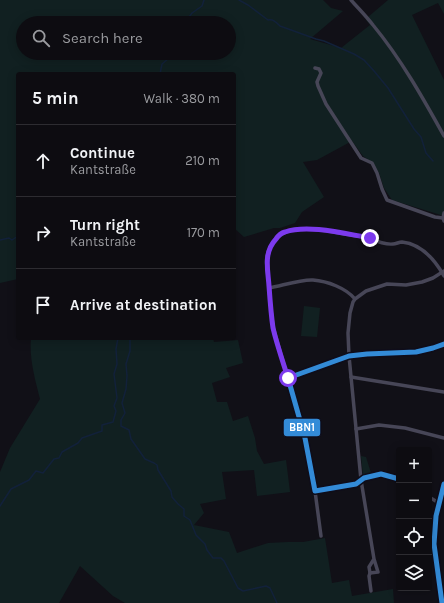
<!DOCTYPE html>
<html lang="en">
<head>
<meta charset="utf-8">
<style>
  :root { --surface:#0d0c11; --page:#1b1a1f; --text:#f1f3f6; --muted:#9a9b9f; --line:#2d2c31 }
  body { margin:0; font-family:Karla,sans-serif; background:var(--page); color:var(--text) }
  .controls { position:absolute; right:12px; bottom:12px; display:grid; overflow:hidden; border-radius:4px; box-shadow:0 2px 10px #0003 }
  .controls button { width:36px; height:36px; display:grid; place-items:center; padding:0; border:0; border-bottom:1px solid var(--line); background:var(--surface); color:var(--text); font:20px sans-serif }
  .stop { position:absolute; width:12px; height:12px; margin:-9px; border:3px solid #7c3aed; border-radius:50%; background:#fff }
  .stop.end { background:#7c3aed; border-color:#fff; box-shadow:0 1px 4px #0008 }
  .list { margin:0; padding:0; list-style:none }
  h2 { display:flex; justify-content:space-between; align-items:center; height:52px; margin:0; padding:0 16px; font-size:17px }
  h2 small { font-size:13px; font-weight:400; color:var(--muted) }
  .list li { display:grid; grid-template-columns:26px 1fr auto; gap:12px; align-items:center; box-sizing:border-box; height:72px; padding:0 16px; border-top:1px solid var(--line) }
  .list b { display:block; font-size:15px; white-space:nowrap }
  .list p { margin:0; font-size:13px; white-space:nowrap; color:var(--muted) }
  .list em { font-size:13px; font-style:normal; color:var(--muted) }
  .icon { flex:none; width:22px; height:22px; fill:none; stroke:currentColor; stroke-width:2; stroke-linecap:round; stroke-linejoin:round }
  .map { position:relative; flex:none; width:444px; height:603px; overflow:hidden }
  .search { position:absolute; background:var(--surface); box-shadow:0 2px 10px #0003; left:16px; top:16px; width:220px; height:44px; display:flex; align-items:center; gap:10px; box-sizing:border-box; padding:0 14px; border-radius:22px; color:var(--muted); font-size:15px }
  .panel { position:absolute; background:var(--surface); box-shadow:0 2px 10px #0003; left:16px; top:72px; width:220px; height:268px; border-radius:4px }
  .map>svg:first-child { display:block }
</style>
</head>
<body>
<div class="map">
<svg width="444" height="603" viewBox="0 0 444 603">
  <rect width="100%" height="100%" fill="#111017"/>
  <g fill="#112021" fill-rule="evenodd">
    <path d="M0 0H323L331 8 343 11 310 39 341 48 370 25 366 20 368 17 388 0H444V14L438 3 412 15 444 80V216L392 200 384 188 379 173 373 163 363 156 352 141 317 160 303 162 324 197 302 212 295 223 280 228H274L244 237 234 228V74H18V279L0 283ZM23 23H229V53H23Z"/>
    <path d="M304 306 320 308 317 337 301 336Z"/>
    <path d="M31 338H213L214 342 238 340 243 363 226 368 230 377 212 383 217 402H227L233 421 248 416 255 438 257 451 264 464 286 460 290 492 257 496 254 470 222 472 226 499 200 504 204 513 194 525 229 532 237 553 268 543 288 542H303L325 538 332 583 349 580 352 596 393 589 394 603H125L113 596 80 566 59 603H0V472L10 448 40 399C35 379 29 358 31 338Z"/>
    <path d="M361 456 366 457 371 473 363 475Z"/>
  </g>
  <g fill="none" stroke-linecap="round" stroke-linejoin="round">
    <g stroke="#12213a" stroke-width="1.5">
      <path d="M239 0 248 5 268 20C273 19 276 22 280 26L316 39 324 41 354 54 364 60 374 71 388 88 414 129 421 137 426 153 433 161"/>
      <path d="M185 23 192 13 202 6 204 0"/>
      <path d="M160 74 162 64 175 53"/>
      <path d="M0 240 9 238 12 240 18 236"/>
      <path d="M130 338V351L126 364 127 376 126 389 122 403 125 413 121 420V426L129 430 131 439 145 459 154 463 157 465 158 470 171 491 172 497 178 504 184 509V516L190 520 196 535 205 544 207 550 213 558H221L224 561 238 588 243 591 266 586 270 588 277 603"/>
      <path d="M0 506 11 489 29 480 36 471 43 473 54 459 59 458 62 452 78 443 82 438 102 431V425L113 422 116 411 114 406 117 398 114 374 117 364 116 349 118 338"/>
    </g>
    <g stroke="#474657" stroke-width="3.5">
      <path d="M351 0C358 8 366 16 373 25 401 59 423 98 444 136"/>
      <path d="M315 68 319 69 321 73 317 82 318 86 326 104 361 158 372 163 377 173 382 189 387 200 435 217 443 218"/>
      <path d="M444 213 443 218 444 221"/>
      <path d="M269 288C281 286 302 279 313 280 327 281 346 288 355 299"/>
      <path d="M351 377 444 392"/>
      <path d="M288 378 349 356C365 352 382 354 398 353 414 353 430 350 444 344"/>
      <path d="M356 429 379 425 405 428 444 438"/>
      <path d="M315 491 356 484 364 478 381 474 390 476 399 479"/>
      <path d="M429 497 439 503"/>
      <path d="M321 536 315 491 305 438 274 330C271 315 270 301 269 287 269 277 265 266 267 256 270 243 280 232 293 230 307 227 320 230 333 232 345 234 357 236 369 238 376 241 385 245 393 244 396 244 399 242 402 242 422 244 435 260 444 276"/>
      <path d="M374 559 378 572 370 573 369 567 374 559 361 480 349 356 348 333 350 313 353 302 355 299 366 291 387 284 406 285 422 282 433 278 444 271"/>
      <path d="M370 573 369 576 371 591"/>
      <path d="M442 603 434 544 436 516 444 484"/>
    </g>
    <g stroke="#0f0d1a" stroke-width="8">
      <g id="bus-1">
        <path d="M399 479 381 474 364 478 356 484 315 491 305 438 288 378 349 356 367 354 416 352 433 348 444 344"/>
        <path d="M442 603 434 544 436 516 444 484"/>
      </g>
    </g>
    <use href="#bus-1" stroke="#338bd7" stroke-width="5"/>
  </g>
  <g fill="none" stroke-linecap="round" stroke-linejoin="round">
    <path stroke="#7c3aed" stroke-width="5" d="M288 378C283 362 277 345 273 328 271 314 270 300 269 286 268 270 263 253 276 239 278 236 281 233 285 232 308 224 346 234 370 238"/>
  </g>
  <rect stroke="#0f0d1a" stroke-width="1.5" x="283" y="418" width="38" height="19" rx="4" fill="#338bd7"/>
  <g font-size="11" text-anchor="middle" font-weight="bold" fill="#fff">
    <text x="302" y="431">BBN1</text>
  </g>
</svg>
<div class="controls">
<button>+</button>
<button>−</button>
<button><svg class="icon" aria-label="locate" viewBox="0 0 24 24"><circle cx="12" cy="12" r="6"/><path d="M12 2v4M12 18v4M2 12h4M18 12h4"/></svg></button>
<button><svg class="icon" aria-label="layers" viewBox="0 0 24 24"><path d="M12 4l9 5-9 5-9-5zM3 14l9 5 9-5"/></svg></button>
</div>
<div class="stop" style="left:288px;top:378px"></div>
<div class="stop end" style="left:370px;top:238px"></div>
<div class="search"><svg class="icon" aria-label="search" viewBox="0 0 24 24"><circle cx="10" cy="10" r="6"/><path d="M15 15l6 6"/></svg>Search here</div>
<section class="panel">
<h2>5 min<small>Walk · 380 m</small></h2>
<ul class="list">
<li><svg class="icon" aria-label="ahead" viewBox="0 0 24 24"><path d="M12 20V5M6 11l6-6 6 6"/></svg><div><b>Continue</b><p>Kantstraße</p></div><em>210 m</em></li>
<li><svg class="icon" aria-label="right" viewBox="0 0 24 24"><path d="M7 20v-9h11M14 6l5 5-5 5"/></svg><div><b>Turn right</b><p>Kantstraße</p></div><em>170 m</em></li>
<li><svg class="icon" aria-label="arrive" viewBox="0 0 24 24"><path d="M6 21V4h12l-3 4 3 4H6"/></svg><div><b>Arrive at destination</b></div></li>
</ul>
</section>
</div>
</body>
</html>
